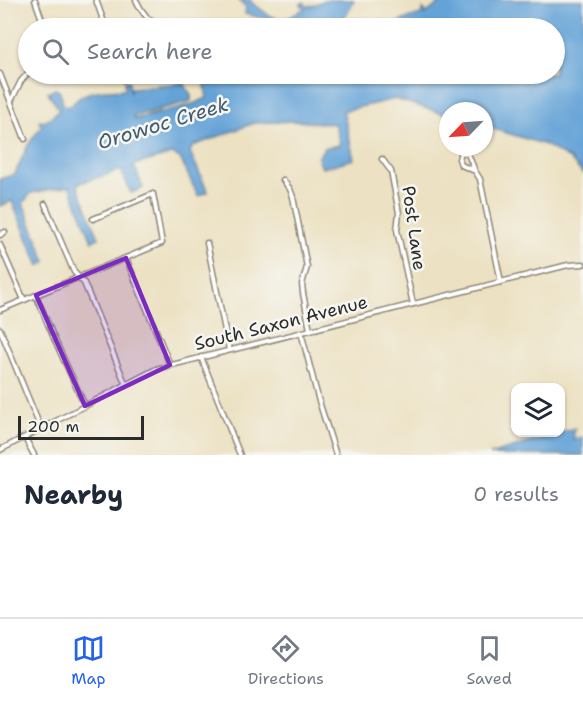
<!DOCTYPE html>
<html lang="en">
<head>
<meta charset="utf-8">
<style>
  :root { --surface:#fff; --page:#f2f2f3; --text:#1f2937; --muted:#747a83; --line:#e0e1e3; --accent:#2563eb }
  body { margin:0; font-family:"Shantell Sans",sans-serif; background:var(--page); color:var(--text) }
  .controls { position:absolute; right:18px; bottom:18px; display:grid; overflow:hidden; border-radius:12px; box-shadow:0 2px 4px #0004 }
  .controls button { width:54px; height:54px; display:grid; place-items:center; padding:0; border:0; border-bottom:2px solid var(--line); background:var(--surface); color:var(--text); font:30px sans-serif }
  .compass { position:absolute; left:439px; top:102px; width:54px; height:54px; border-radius:50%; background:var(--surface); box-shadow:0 2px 4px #0004; rotate:245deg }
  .scale { position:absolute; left:18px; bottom:15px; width:126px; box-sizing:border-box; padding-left:6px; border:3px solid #2b2b2b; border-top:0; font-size:16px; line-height:21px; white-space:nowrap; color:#2b2b2b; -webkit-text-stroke:4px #f6f6f2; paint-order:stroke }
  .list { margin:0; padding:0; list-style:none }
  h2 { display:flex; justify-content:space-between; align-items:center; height:78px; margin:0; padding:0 24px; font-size:26px }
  h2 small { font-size:20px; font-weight:400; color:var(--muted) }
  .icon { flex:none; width:33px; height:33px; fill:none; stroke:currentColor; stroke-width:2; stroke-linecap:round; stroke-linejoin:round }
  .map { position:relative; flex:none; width:583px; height:455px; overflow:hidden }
  .search { position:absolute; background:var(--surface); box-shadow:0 2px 4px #0004; left:18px; right:18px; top:18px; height:66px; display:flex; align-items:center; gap:15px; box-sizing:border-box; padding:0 21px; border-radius:33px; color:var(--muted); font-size:22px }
  .sheet { height:162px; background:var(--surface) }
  nav { display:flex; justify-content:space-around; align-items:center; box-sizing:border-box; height:84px; border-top:2px solid var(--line); background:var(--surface); font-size:16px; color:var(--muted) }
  nav a { display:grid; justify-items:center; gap:3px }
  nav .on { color:var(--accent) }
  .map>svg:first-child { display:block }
</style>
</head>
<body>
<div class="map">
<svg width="583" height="455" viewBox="0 0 583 455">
  <rect width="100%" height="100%" fill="#f6f6f2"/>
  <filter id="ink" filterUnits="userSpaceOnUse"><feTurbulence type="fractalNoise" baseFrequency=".0167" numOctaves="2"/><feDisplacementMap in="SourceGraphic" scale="12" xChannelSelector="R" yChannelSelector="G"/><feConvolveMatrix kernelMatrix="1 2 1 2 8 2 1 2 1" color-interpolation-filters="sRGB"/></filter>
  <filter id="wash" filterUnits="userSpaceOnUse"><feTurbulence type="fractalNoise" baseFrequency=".008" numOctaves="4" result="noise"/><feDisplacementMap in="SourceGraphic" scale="24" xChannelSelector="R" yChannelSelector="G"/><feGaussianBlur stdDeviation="1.35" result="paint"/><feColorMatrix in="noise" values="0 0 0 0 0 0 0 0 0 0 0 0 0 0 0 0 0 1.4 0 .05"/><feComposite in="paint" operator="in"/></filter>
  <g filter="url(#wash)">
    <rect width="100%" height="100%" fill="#ece1c2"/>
    <g fill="#65a3d7" stroke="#486781" stroke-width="1.5">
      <path d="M238 0H251V2L270 16 282 21 304 9 301 4 304 2 307 7 310 5 311 6 325 0H354L339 28H277C271 17 256 17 245 14L246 7Z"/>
      <path d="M444 0H583V174L570 159 543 144 484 126V111H448V115L395 99 343 111 354 159 322 168 318 158 324 148 340 145 335 124 295 121 254 123 193 146 190 152 208 192 198 196 180 158 172 154 134 165 143 188 131 193 121 170 77 184 99 238 92 241 70 186 31 193 23 203 46 262 39 266 12 201 0 206V179L15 174 28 145 42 125 39 123 40 120 45 122 59 110V109L48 93 55 89C62 91 62 98 62 104L66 107C73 105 76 100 82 96 95 89 111 90 125 89V81H129L130 93 131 88 184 83 191 95V101L134 116 135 119 193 104 207 98 204 80 219 74H554V28H385L411 17 421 14 423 9 425 10V14Z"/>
      <path d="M575 428 573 440 583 437V455H490Z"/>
    </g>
  </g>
  <g filter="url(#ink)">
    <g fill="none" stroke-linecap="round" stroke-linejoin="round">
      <g stroke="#8c8676" stroke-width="7">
        <g id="street">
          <path d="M35 0 45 28"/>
          <path d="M96 0 106 28"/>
          <path d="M136 0C142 13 149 22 161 28"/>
          <path d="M196 28 202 24"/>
          <path d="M0 74 25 139"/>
          <path d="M121 74 123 80"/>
          <path d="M11 101 21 81 28 73"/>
          <path d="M382 159 391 171 399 213 397 230 413 304"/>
          <path d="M475 171 461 165 459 159 461 152 468 154 475 171 480 179 501 282"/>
          <path d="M283 180 290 189 293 197 307 267 302 284 303 293 310 330"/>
          <path d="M45 204 74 272 84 283 126 385"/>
          <path d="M0 235 5 232"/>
          <path d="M207 243 229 350"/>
          <path d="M0 245 24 300"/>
          <path d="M126 258 170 365"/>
          <path d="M36 295 53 336 85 406"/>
          <path d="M0 310 162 243 153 194 93 219"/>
          <path d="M0 329 41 429"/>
          <path d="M301 332 318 398 336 455"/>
          <path d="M201 357 240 455"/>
          <path d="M25 438 34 455"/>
          <path d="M0 450 156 369 568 265 583 264"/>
        </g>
      </g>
      <use href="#street" stroke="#fff" stroke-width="4"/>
    </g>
  </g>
  <path fill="#7b2cbf" fill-opacity="0.2" stroke="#7b2cbf" stroke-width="4.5" stroke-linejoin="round" d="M126 258 170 365 85 406 36 295Z"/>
  <g text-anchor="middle" stroke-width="5" stroke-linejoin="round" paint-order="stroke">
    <g font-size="18" fill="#2b2b2b" stroke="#f6f6f2">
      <text transform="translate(414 228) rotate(82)" y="6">Post Lane</text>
      <text transform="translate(281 323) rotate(-14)" y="6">South Saxon Avenue</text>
    </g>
    <g font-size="20" font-style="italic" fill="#425b70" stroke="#f6f6f2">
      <text transform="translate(163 123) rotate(-17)" y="7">Orowoc Creek</text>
    </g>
  </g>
</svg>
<div class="controls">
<button><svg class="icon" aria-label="layers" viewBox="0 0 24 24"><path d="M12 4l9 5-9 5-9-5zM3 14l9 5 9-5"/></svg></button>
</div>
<svg class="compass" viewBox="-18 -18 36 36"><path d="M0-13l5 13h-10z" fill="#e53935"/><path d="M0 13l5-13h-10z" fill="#747a83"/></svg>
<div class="scale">200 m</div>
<div class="search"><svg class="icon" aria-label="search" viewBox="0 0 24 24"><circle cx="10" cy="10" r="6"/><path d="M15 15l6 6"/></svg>Search here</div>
</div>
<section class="sheet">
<h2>Nearby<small>0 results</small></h2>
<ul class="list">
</ul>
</section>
<nav>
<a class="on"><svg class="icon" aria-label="map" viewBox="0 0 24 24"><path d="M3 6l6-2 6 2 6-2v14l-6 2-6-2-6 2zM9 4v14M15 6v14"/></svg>Map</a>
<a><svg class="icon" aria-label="directions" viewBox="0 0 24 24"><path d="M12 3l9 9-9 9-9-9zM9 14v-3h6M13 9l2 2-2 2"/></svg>Directions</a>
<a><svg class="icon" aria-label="saved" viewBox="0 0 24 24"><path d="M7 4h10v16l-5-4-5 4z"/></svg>Saved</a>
</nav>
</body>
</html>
